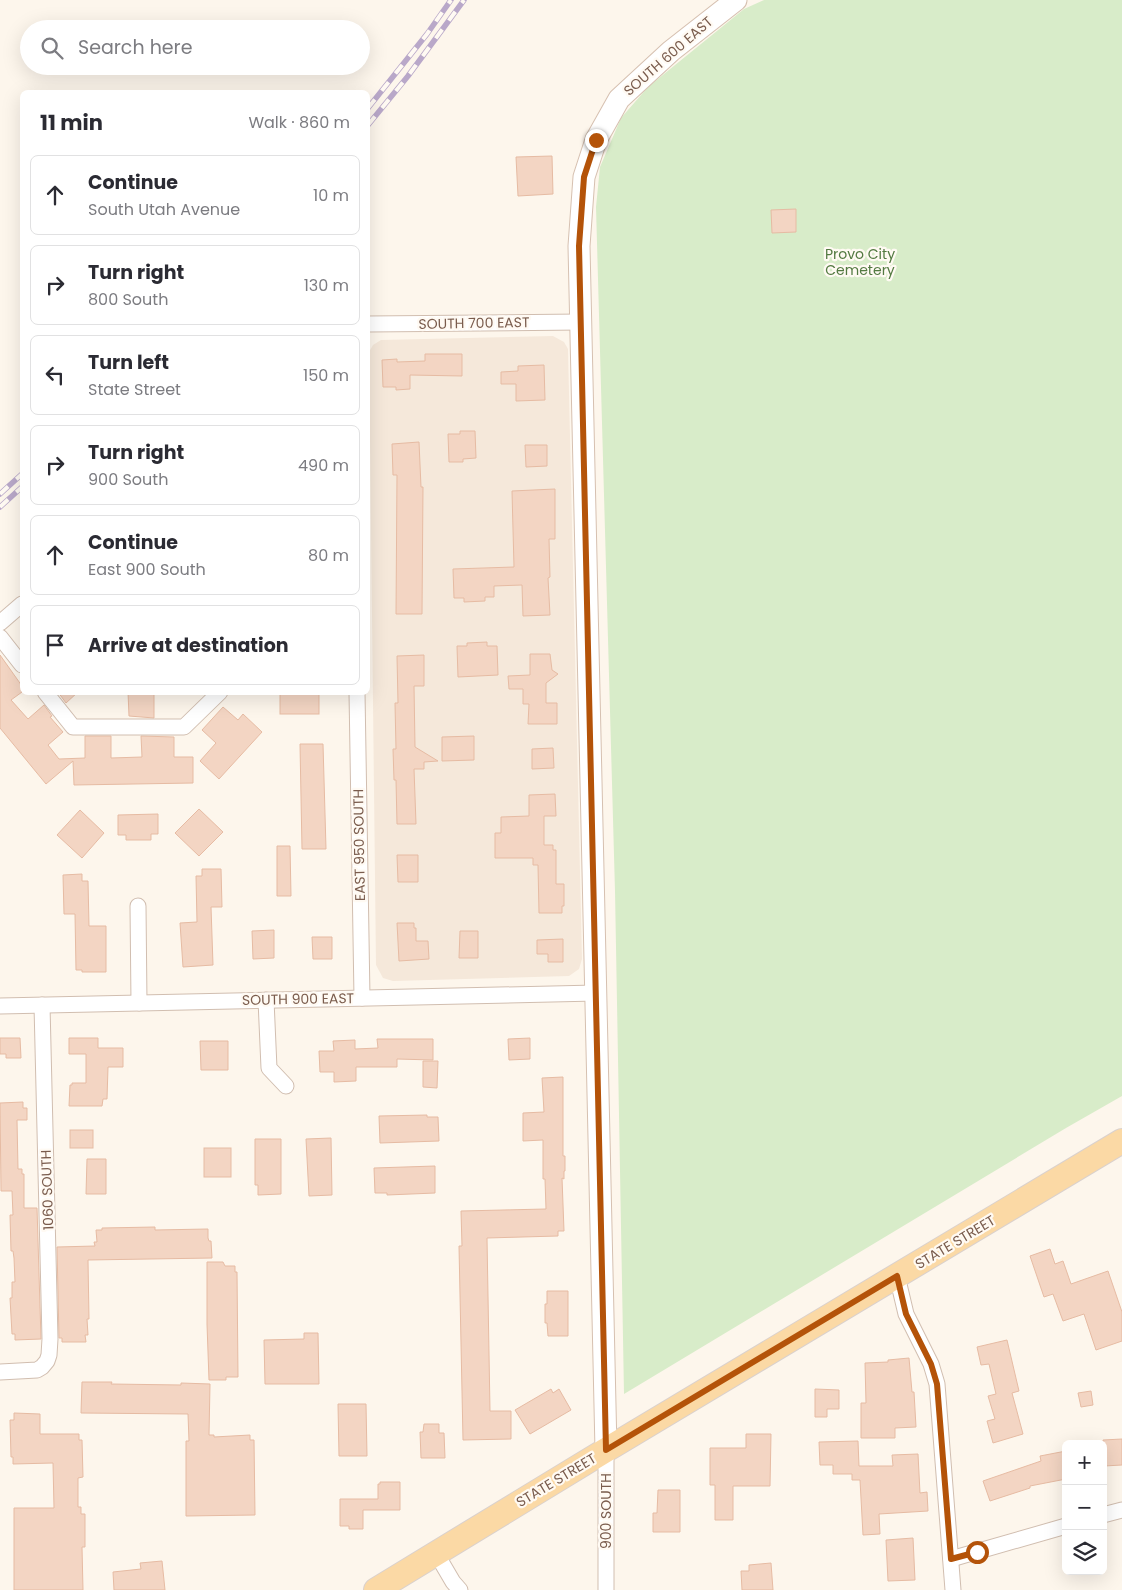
<!DOCTYPE html>
<html lang="en">
<head>
<meta charset="utf-8">
<style>
  :root { --surface:#fff; --page:#f7f7f7; --text:#2b2b33; --muted:#7c7c81; --line:#e1e1e2 }
  body { margin:0; font-family:Poppins,sans-serif; background:var(--page); color:var(--text) }
  .controls { position:absolute; right:15px; bottom:15px; display:grid; overflow:hidden; border-radius:8px; box-shadow:0 5px 20px #0002 }
  .controls button { width:45px; height:45px; display:grid; place-items:center; padding:0; border:0; border-bottom:1px solid var(--line); background:var(--surface); color:var(--text); font:25px sans-serif }
  .stop { position:absolute; width:15px; height:15px; margin:-11px; border:4px solid #b45309; border-radius:50%; background:#fff }
  .stop.end { background:#b45309; border-color:#fff; box-shadow:0 1px 5px #0008 }
  .list { margin:0; padding:0; list-style:none }
  h2 { display:flex; justify-content:space-between; align-items:center; height:65px; margin:0; padding:0 20px; font-size:21px }
  h2 small { font-size:16px; font-weight:400; color:var(--muted) }
  .list li { display:grid; grid-template-columns:32px 1fr auto; gap:15px; align-items:center; box-sizing:border-box; height:80px; margin:0 10px 10px; padding:0 10px; border:1px solid var(--line); border-radius:8px }
  .list b { display:block; font-size:19px; white-space:nowrap }
  .list p { margin:0; font-size:16px; white-space:nowrap; color:var(--muted) }
  .list em { font-size:16px; font-style:normal; color:var(--muted) }
  .icon { flex:none; width:28px; height:28px; fill:none; stroke:currentColor; stroke-width:2; stroke-linecap:round; stroke-linejoin:round }
  .map { position:relative; flex:none; width:1122px; height:1590px; overflow:hidden }
  .search { position:absolute; background:var(--surface); box-shadow:0 5px 20px #0002; left:20px; top:20px; width:350px; height:55px; display:flex; align-items:center; gap:12px; box-sizing:border-box; padding:0 18px; border-radius:28px; color:var(--muted); font-size:19px }
  .panel { position:absolute; background:var(--surface); box-shadow:0 5px 20px #0002; left:20px; top:90px; width:350px; height:605px; border-radius:8px }
  .map>svg:first-child { display:block }
</style>
</head>
<body>
<div class="map">
<svg width="1122" height="1590" viewBox="0 0 1122 1590">
  <rect width="100%" height="100%" fill="#fdf6ec"/>
  <path fill="#f5e8da" d="M553 336 564 342 568 349 582 959 579 969 569 976 393 981 383 978 376 965 369 352 373 345 381 340Z"/>
  <path fill="#d8ecc9" d="M764 0H1122V1096L1066 1128 624 1394 615 891 596 207 600 167 621 118 648 87 744 9Z"/>
  <g fill="#f3d5c3" stroke="#e6bba3">
    <path d="M552 156 553 194 518 196 516 157Z"/>
    <path d="M796 209V232L772 233 771 210Z"/>
    <path d="M425 354H462V376L410 375V389L396 390V387H383L382 360 397 359V362L425 361Z"/>
    <path d="M544 365 545 400 516 401V384H501V372L518 371V366Z"/>
    <path d="M460 431H475L476 458 463 459V462H449L448 434H460Z"/>
    <path d="M419 442 421 487H423L422 614H396L397 475H393L392 444Z"/>
    <path d="M525 445H547V466L526 467Z"/>
    <path d="M555 489V539H549L550 577 548 578 550 615 523 616 522 585 494 586V597H485V601L464 602V598H454L453 569 514 567 512 491Z"/>
    <path d="M487 642V646H497L498 675 458 677 457 646H467V643Z"/>
    <path d="M530 654H550L552 670 558 674 546 683V703H557V724H528L529 704H523V689H509L508 676 530 675Z"/>
    <path d="M0 655 22 686V692L11 700 28 719 44 705 52 716 50 717 63 732 48 745 59 759 85 758V736H111V758L142 757 141 736 174 737V757H193V783L74 785 73 761 46 784 0 728Z"/>
    <path d="M424 655V686H414L415 747 438 761 424 762V769H414L416 824H397L396 780H394L393 749H396L395 703H398L397 656Z"/>
    <path d="M58 692H78L66 703Z"/>
    <path d="M128 692H154V718L129 716Z"/>
    <rect x="280" y="692" width="39" height="22"/>
    <path d="M223 707 238 720 243 714 262 732 219 779 200 761 216 743 202 730Z"/>
    <path d="M474 736V760L442 761V737Z"/>
    <path d="M300 744H323L326 849H302Z"/>
    <path d="M553 748 554 768 532 769V749Z"/>
    <path d="M555 794 556 816H544V845H553V850H556V884H564V906H562V913H539L538 865H533V858H495V833H501V817L529 816V795Z"/>
    <path d="M199 809 223 832 199 856 175 833Z"/>
    <path d="M80 810 104 833 82 858 57 835Z"/>
    <path d="M158 814V834H151V840H126V835H118V815Z"/>
    <path d="M277 846H290L291 896H277Z"/>
    <path d="M397 855H418V882H398Z"/>
    <path d="M202 869H221L222 907H211L213 965 183 967 180 923 197 922 196 876H202Z"/>
    <path d="M82 874V881H88L89 926H106V972H82V970H76L75 914H64L63 875Z"/>
    <path d="M397 923H414V928H416V941H428L429 959 399 961Z"/>
    <path d="M274 930V958L253 959 252 931Z"/>
    <path d="M460 931H478V958H459Z"/>
    <path d="M312 937H332V959H313Z"/>
    <path d="M563 939V962H548V954H537V940Z"/>
    <path d="M0 1038H20L21 1058H6V1054H0Z"/>
    <path d="M69 1038H98V1048H123V1067H108L107 1099H103L102 1106H69L70 1085H72V1083H86V1054H69Z"/>
    <path d="M530 1038V1059L509 1060 508 1039Z"/>
    <path d="M377 1039H433V1060L397 1059V1067H356V1081L334 1082V1072H320L319 1051H334L333 1041 355 1040V1049L378 1048Z"/>
    <path d="M200 1041H228V1070H201Z"/>
    <path d="M423 1061H438L437 1088 423 1087Z"/>
    <path d="M563 1077V1156H565V1171H564V1179L562 1178 564 1231H558V1236L487 1238 490 1411H511V1439L463 1440 459 1246H462L461 1211 546 1209 545 1179H543V1140L523 1141V1113L544 1112 542 1078Z"/>
    <path d="M23 1102V1108H27V1120H17L18 1169H22V1174H24V1208H37L41 1339 15 1340V1334H12L10 1298H12V1282H15L14 1258 13 1251H11L10 1215H13L12 1191H1L0 1103Z"/>
    <path d="M427 1115V1117H438L439 1141 380 1143 379 1116Z"/>
    <rect x="70" y="1130" width="23" height="18"/>
    <path d="M331 1138 332 1195 309 1196 306 1139Z"/>
    <path d="M255 1139H281V1194L258 1195V1185H255Z"/>
    <rect x="204" y="1148" width="27" height="29"/>
    <path d="M87 1159H106V1194H86Z"/>
    <path d="M435 1166V1193L387 1195V1193H375L374 1168Z"/>
    <path d="M155 1227V1230L208 1229V1238L209 1241H211L212 1258 88 1260 89 1319H87L88 1335H85L86 1342H62V1338H59L57 1247 95 1246 94 1242H97L96 1230H102V1228Z"/>
    <path d="M1050 1249 1055 1264 1063 1261 1071 1284 1108 1271 1122 1312V1341L1096 1350 1084 1314 1063 1321 1053 1294 1044 1297 1030 1256Z"/>
    <path d="M207 1262H223L225 1266H235V1272H237L238 1377H226V1380H209L207 1324Z"/>
    <path d="M547 1291H568V1336H548L547 1323H545V1304H547Z"/>
    <path d="M304 1333H318L319 1384H265L264 1340 304 1339Z"/>
    <path d="M1007 1340 1019 1391 1012 1393 1023 1434 993 1443 987 1421 995 1419 988 1396 996 1394 989 1364 981 1365 977 1347Z"/>
    <path d="M909 1358 912 1392H914L916 1427 895 1428V1438H861V1403H866L865 1363 888 1362V1360Z"/>
    <path d="M82 1382H112L111 1384 181 1385V1383L210 1384 209 1435H214V1437L250 1435V1440H254L255 1515 186 1516V1441H189L188 1414 81 1413Z"/>
    <path d="M551 1389 553 1393 559 1389 571 1410 530 1434 515 1410Z"/>
    <path d="M815 1389 839 1390V1409H827V1417H815Z"/>
    <path d="M1091 1391 1093 1405 1081 1407 1078 1393Z"/>
    <path d="M338 1404H366L367 1456H339Z"/>
    <path d="M14 1413 40 1414V1434H79V1440H82L83 1477 78 1478V1507H81V1514H85V1547H82L83 1590H14V1508H54L53 1463 13 1464V1457H11L10 1420H14Z"/>
    <path d="M424 1424H439V1433H444L445 1458H421L420 1432H423Z"/>
    <path d="M746 1434H771L770 1486H733V1520H715V1485H710V1448H746Z"/>
    <path d="M1122 1439V1465L1104 1466 1103 1440Z"/>
    <path d="M858 1441 859 1466H893L892 1455 918 1454 920 1493 927 1492 928 1511 879 1514 880 1534 863 1535 860 1480H852V1474H833V1465H820L819 1442Z"/>
    <path d="M1066 1451V1479L1030 1486V1488L990 1501 983 1481 1041 1461 1040 1456Z"/>
    <path d="M380 1482H400V1510H363V1529H349V1526H340V1499H378V1484H380Z"/>
    <path d="M658 1490H680V1532H653V1513H657Z"/>
    <path d="M913 1538 915 1580 888 1581 886 1540Z"/>
    <path d="M162 1561 165 1590H114L113 1572 141 1569 140 1563Z"/>
    <path d="M771 1563 773 1590H742L741 1571H749V1565Z"/>
  </g>
  <g fill="none" stroke-linecap="round" stroke-linejoin="round">
    <g stroke="#d1beb0" stroke-width="17">
      <g id="street">
        <path d="M368 324 581 322"/>
        <path d="M0 623 22 604"/>
        <path d="M0 637 22 665"/>
        <path d="M45 692 73 727H184L220 692"/>
        <path d="M357 692 362 998"/>
        <path d="M138 906 139 1003"/>
        <path d="M266 1000 269 1068 286 1086"/>
        <path d="M0 1006 596 993"/>
        <path d="M897 1276 906 1314 931 1364 937 1384 953 1590"/>
        <path d="M0 1372 37 1370 42 1367 47 1361 49 1355 50 1339 42 1005"/>
        <path d="M606 1450V1590"/>
        <path d="M1103 1515 1122 1510"/>
        <path d="M436 1553 453 1582 460 1590"/>
        <path d="M951 1559 1066 1526"/>
      </g>
    </g>
    <g stroke="#d6c0b0" stroke-width="23">
      <path id="secondary" d="M606 1450 579 246 584 177 596 140 619 99 671 51 736 0"/>
    </g>
    <g stroke="#dad1cd" stroke-width="26">
      <path id="primary" d="M376 1590 606 1450 1122 1141"/>
    </g>
    <use href="#street" stroke="#fff" stroke-width="15"/>
    <use href="#secondary" stroke="#fff" stroke-width="21"/>
    <use href="#primary" stroke="#fbd9a5" stroke-width="24"/>
    <g stroke="#b9a8c9" stroke-width="5.5">
      <g id="rail">
        <path d="M368 108 427 34 451 0"/>
        <path d="M368 125 408 76 464 0"/>
        <path d="M0 494 22 474"/>
        <path d="M0 507 22 487"/>
      </g>
    </g>
    <use href="#rail" stroke="#fffaf3" stroke-width="4" stroke-dasharray="11" stroke-linecap="butt"/>
  </g>
  <g fill="none" stroke-linecap="round" stroke-linejoin="round">
    <path stroke="#b45309" stroke-width="6" d="M596 140 584 177 579 246 606 1450 897 1276 906 1314 931 1364 937 1384 951 1559 977 1552"/>
  </g>
  <g text-anchor="middle" stroke-width="4.5" stroke-linejoin="round" paint-order="stroke">
    <g font-size="14" fill="#7a5c4d" stroke="#fffaf3">
      <text transform="translate(668 56) rotate(-41)" y="5">SOUTH 600 EAST</text>
      <text transform="translate(474 323) rotate(-1)" y="5">SOUTH 700 EAST</text>
      <text transform="translate(359 845) rotate(-91)" y="5">EAST 950 SOUTH</text>
      <text transform="translate(298 999) rotate(-1)" y="5">SOUTH 900 EAST</text>
      <text transform="translate(47 1190) rotate(-92)" y="5">1060 SOUTH</text>
      <text transform="translate(955 1242) rotate(-31)" y="5">STATE STREET</text>
      <text transform="translate(556 1480) rotate(-31)" y="5">STATE STREET</text>
      <text transform="translate(606 1511) rotate(-90)" y="5">900 SOUTH</text>
    </g>
    <g font-size="14" fill="#537a41" stroke="#fffaf3">
      <text x="860" y="259">Provo City<tspan x="860" dy="16">Cemetery</tspan></text>
    </g>
  </g>
</svg>
<div class="controls">
<button>+</button>
<button>−</button>
<button><svg class="icon" aria-label="layers" viewBox="0 0 24 24"><path d="M12 4l9 5-9 5-9-5zM3 14l9 5 9-5"/></svg></button>
</div>
<div class="stop" style="left:977px;top:1552px"></div>
<div class="stop end" style="left:596px;top:140px"></div>
<div class="search"><svg class="icon" aria-label="search" viewBox="0 0 24 24"><circle cx="10" cy="10" r="6"/><path d="M15 15l6 6"/></svg>Search here</div>
<section class="panel">
<h2>11 min<small>Walk · 860 m</small></h2>
<ul class="list">
<li><svg class="icon" aria-label="ahead" viewBox="0 0 24 24"><path d="M12 20V5M6 11l6-6 6 6"/></svg><div><b>Continue</b><p>South Utah Avenue</p></div><em>10 m</em></li>
<li><svg class="icon" aria-label="right" viewBox="0 0 24 24"><path d="M7 20v-9h11M14 6l5 5-5 5"/></svg><div><b>Turn right</b><p>800 South</p></div><em>130 m</em></li>
<li><svg class="icon" aria-label="left" viewBox="0 0 24 24"><path d="M17 20v-9H6M10 6l-5 5 5 5"/></svg><div><b>Turn left</b><p>State Street</p></div><em>150 m</em></li>
<li><svg class="icon" aria-label="right" viewBox="0 0 24 24"><path d="M7 20v-9h11M14 6l5 5-5 5"/></svg><div><b>Turn right</b><p>900 South</p></div><em>490 m</em></li>
<li><svg class="icon" aria-label="ahead" viewBox="0 0 24 24"><path d="M12 20V5M6 11l6-6 6 6"/></svg><div><b>Continue</b><p>East 900 South</p></div><em>80 m</em></li>
<li><svg class="icon" aria-label="arrive" viewBox="0 0 24 24"><path d="M6 21V4h12l-3 4 3 4H6"/></svg><div><b>Arrive at destination</b></div></li>
</ul>
</section>
</div>
</body>
</html>
